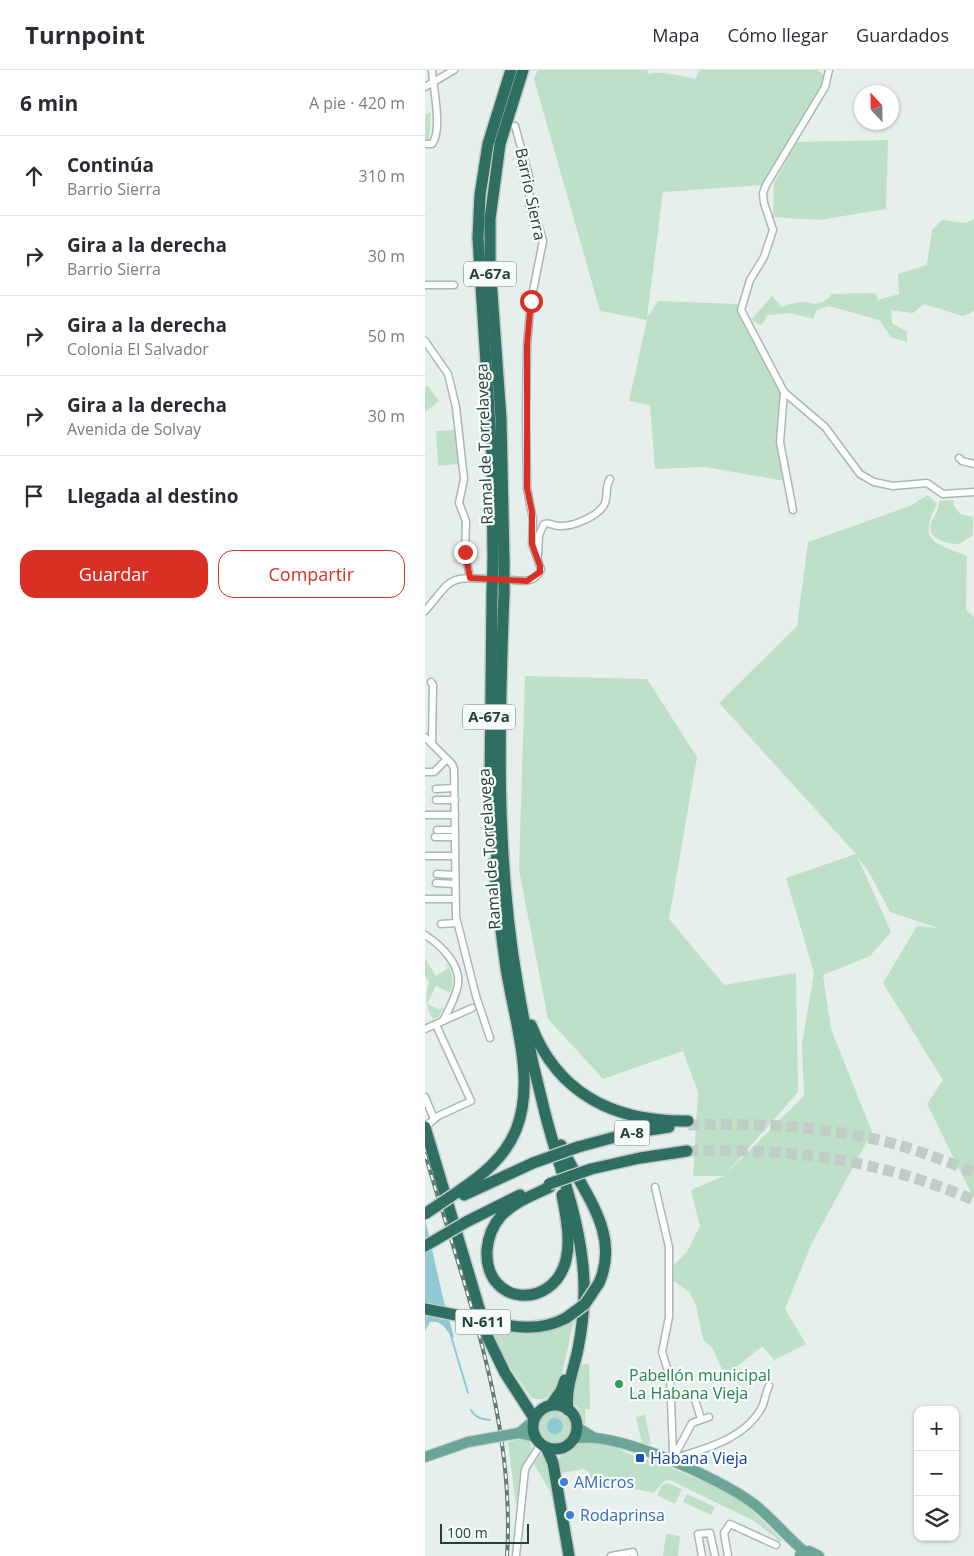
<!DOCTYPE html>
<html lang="es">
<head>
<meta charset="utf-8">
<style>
  :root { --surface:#fff; --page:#f7f7f7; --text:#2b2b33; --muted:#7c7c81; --line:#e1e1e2; --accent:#d93025 }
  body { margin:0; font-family:"Open Sans",sans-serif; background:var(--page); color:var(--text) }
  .controls { position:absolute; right:15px; bottom:15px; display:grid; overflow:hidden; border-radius:10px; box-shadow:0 1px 4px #0004 }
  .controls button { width:45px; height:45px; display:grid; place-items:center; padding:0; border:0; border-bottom:1px solid var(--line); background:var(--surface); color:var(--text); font:25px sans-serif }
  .compass { position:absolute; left:429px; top:15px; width:45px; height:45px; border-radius:50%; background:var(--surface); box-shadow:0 1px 4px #0004; rotate:338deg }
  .scale { position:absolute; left:15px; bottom:12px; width:89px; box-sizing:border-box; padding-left:5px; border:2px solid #24423a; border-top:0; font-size:14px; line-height:18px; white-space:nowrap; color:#24423a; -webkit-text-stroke:4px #f7fbf9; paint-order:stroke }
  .stop { position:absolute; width:15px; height:15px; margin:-11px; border:4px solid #d93025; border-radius:50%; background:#fff }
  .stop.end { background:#d93025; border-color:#fff; box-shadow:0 1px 5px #0008 }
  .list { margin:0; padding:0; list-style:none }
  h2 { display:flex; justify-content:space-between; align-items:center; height:65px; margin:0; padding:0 20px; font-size:21px }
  h2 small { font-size:16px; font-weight:400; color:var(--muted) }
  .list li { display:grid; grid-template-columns:32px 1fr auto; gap:15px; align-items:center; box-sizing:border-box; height:80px; padding:0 20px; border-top:1px solid var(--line) }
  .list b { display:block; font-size:19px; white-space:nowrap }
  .list p { margin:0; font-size:16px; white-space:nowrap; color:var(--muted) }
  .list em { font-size:16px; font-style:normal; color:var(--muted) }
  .actions { display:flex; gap:10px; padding:15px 20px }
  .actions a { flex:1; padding:11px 0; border:1px solid var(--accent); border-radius:15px; text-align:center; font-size:18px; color:var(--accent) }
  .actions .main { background:var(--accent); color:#fff }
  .icon { flex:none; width:28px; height:28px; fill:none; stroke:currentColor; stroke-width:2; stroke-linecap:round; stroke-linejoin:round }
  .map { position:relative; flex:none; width:549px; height:1486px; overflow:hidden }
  header { display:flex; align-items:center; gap:30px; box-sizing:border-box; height:70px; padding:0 25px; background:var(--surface); border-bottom:1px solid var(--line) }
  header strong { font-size:24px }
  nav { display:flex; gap:28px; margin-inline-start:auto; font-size:18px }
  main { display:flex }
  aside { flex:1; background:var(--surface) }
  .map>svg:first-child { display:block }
</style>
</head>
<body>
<header>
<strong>Turnpoint</strong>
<nav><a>Mapa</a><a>Cómo llegar</a><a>Guardados</a></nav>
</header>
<main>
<aside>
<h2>6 min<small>A pie · 420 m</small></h2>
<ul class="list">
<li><svg class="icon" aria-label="ahead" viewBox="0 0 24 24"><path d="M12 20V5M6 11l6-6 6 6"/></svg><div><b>Continúa</b><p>Barrio Sierra</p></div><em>310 m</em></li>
<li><svg class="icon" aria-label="right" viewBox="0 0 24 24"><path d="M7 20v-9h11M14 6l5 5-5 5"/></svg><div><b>Gira a la derecha</b><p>Barrio Sierra</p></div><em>30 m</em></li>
<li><svg class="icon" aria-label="right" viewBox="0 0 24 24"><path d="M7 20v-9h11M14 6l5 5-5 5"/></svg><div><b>Gira a la derecha</b><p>Colonia El Salvador</p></div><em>50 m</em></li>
<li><svg class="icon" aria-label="right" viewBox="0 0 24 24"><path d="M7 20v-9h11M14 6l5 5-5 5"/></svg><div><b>Gira a la derecha</b><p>Avenida de Solvay</p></div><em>30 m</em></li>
<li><svg class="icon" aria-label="arrive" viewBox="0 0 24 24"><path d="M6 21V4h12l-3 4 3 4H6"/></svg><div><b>Llegada al destino</b></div></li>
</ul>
<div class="actions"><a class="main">Guardar</a><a>Compartir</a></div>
</aside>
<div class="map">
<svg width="549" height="1486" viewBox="0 0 549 1486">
  <rect width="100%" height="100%" fill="#e6efeb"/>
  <g fill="#bfe0c8">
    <path d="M113 0H222L224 4C232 0 259 6 270 9L275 0H392L403 8 338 115 238 122 222 248 233 231 312 234 319 253 329 268 356 323 360 411 279 397 230 399 225 335 204 331 222 250 175 241 109 9Z"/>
    <path d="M6 42 4 71 3 72 0 71V45Z"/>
    <path d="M463 70 461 139 394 150 348 147 349 113 372 72Z"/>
    <path d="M549 149V241L538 246 499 234 488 243 466 240 467 253 482 262V272L466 267 454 250 404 236 392 240 388 249 366 243 343 245 336 255 326 250 347 226 357 237C362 235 368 233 373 232 389 231 393 240 407 224L450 223 453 230 474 224 473 204 502 195 507 160 517 150 541 153Z"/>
    <path d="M2 315 14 331 0 342V317Z"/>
    <path d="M30 360 33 394 13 396 11 361Z"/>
    <path d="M503 425 512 434C492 473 511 473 542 486L541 540 549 547V1129L502 1034 518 1010 458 913 492 856 513 858 465 842 444 802 433 788 466 862 445 886 398 905 406 959 447 1062 386 1175 360 1239 381 1274 349 1290 338 1277 335 1278 300 1306 288 1279 278 1269 271 1235 265 1223 248 1210 249 1195 262 1182 275 1156 266 1120 299 1106H268L273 1022 258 981 178 1009 123 949 94 800 100 606 222 609 272 687 244 849 299 915 371 903 373 1022 300 1105 379 1026 377 974 389 903 361 808 431 784 294 633 372 556 383 472 485 436Z"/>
    <path d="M529 430V436L535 444 548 447V465L534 474C523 474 501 469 506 454 509 445 514 441 514 431Z"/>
    <path d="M0 888 11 906 23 898 21 892C27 901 30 913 25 923L11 916 2 934 15 940 19 936 14 947 8 949C0 936 0 926 4 912L0 906Z"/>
    <path d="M149 1250 136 1309H134C129 1321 122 1335 106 1327L80 1290 66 1257C96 1266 121 1263 149 1250Z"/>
    <path d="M164 1293 165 1339H160V1355L154 1339 147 1330 148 1318 156 1295Z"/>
    <circle cx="130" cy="1356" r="17"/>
    <path d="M220 1345 226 1375 217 1373 211 1347Z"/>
    <path d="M100 1368 105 1372 107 1378 98 1395 91 1436 83 1372Z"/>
    <path d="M156 1372 192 1378 217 1390 226 1389 298 1420 320 1433 357 1470 356 1472 329 1451 245 1410 239 1411 229 1423 205 1418 193 1420 192 1413 167 1418 164 1402 159 1399 135 1403 134 1388Z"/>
    <path d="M116 1384 121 1389 126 1423 109 1394Z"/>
    <path d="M242 1413 257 1419 250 1434 232 1425 237 1415Z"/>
    <path d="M262 1424 290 1437 286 1445 258 1432Z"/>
    <path d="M241 1464 255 1466 253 1486H238Z"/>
  </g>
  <g fill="#8ec9d4">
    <path d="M0 1148 18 1228 29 1267 27 1268C21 1259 17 1250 5 1252L0 1261Z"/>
    <circle cx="130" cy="1356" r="8"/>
  </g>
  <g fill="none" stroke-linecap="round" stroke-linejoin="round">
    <g stroke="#8ec9d4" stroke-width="2">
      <path d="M26 1266 43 1323"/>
      <path d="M46 1340C51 1348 56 1349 65 1350"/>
    </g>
    <g stroke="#bfccc8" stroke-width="11" stroke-dasharray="11 5.5" stroke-linecap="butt">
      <path d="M263 1055C324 1053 385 1055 444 1068 480 1075 515 1089 549 1102"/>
      <path d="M262 1081C366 1078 452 1089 549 1130"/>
    </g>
    <g stroke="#a8b8b2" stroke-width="9">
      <g id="street">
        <path d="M404 0 400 17 341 115 338 123 339 133 348 160 339 187 325 210 316 240 359 322 400 357 435 404 449 412 468 416 502 413 518 424 549 422"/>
        <path d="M0 17 29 0"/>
        <path d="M0 74H7C18 60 8 18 7 0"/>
        <path d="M0 215H29"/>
        <path d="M0 271 23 304 31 337 39 409 34 433 41 451 40 482 45 508"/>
        <path d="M359 322 355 372 368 440"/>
        <path d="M534 388 537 391 549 394"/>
        <path d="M113 485 114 465 119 454C125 452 128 456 134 456 147 457 172 447 179 435 184 427 179 418 185 409"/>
        <path d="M78 509C92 510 110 516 116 499L107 474 108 450 102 418 101 347 102 275 106 231 118 171 114 157 107 144 104 133 105 110 90 56"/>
        <path d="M0 541C29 507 21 507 68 509"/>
        <path d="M6 612 8 615 7 673"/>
        <path d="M0 667 27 694 29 699 31 847 51 926 65 968"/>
        <path d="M0 702H9L22 689"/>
        <path d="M11 719 29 718"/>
        <path d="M11 730H30"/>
        <path d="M0 745H30"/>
        <path d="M12 760H30"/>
        <path d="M10 767H30"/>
        <path d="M0 786H30"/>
        <path d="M12 804 30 805"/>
        <path d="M11 813 30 814"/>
        <path d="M0 829H30"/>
        <path d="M16 854 32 853"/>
        <path d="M0 865C16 875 39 897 32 919 29 930 23 941 18 951"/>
        <path d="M0 959 47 938"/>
        <path d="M0 1027 9 1049"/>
        <path d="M0 1057 13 1046 46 1031 11 955"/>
        <path d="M230 1117 244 1177V1247L237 1282 245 1307 248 1382"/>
        <path d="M270 1330 276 1349"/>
        <path d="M251 1383 267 1353 284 1347"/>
        <path d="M257 1386C287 1377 323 1366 338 1335 340 1329 341 1322 344 1316"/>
        <path d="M91 1486 100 1399 116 1374"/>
        <path d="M186 1486 208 1482 209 1486"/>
        <path d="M277 1486 273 1464 285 1463 290 1486"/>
        <path d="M303 1486 299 1463 305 1454 351 1475"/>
      </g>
    </g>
    <g stroke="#c2cac8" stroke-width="12">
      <g id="primary">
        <path d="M152 1357 168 1367"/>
        <path d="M94 1363 108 1351"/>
        <path d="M88 1364 94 1363 110 1367"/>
        <path d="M148 1369C189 1359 296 1409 329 1434 348 1449 362 1467 380 1482"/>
        <path d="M0 1387 43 1372"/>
        <path d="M375 1485 384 1481 394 1486"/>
      </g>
    </g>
    <g stroke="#c2cac8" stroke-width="14">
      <g id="highway">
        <path d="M79 491 76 349 65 195V149L75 74 98 0"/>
        <path d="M68 492 67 387 53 168 55 125 63 74 86 0"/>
        <path d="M79 523C74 654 70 787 93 917 100 959 109 1001 120 1043 132 1091 151 1138 157 1188 161 1218 159 1249 153 1279 149 1299 140 1319 143 1340"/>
        <path d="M67 524 65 715 73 799"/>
        <path d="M106 955C133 1025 191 1052 263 1051"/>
        <path d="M0 1057 63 1268 80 1303 109 1348"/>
        <path d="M136 1075C155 1120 197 1161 174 1213"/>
        <path d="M153 1077 205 1063 244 1057"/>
        <path d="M166 1099 215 1088 262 1081"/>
        <path d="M125 1117C108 1125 89 1132 76 1146 68 1155 63 1168 62 1180 59 1236 128 1241 141 1190 146 1169 141 1146 137 1125"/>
        <path d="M31 1123C56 1106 79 1089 91 1060 111 1010 89 949 81 898 76 863 72 827 69 792"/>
        <path d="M39 1125 108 1093"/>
        <path d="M41 1152 95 1125"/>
        <path d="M71 1253C95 1259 119 1260 141 1248"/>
        <path d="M126 1335 136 1321 140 1310"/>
        <circle cx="130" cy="1357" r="22"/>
        <path d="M121 1377 128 1393 144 1486"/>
      </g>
    </g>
    <use href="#street" stroke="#fff" stroke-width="6"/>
    <use href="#primary" stroke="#6aa596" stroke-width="10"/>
    <use href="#highway" stroke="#2f6f62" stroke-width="11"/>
    <g stroke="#5f7d75" stroke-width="4">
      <path id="rail" d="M0 1084C38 1214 91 1348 82 1486"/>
    </g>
    <use href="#rail" stroke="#f7fbf9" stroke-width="2" stroke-dasharray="5.5" stroke-linecap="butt"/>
    <g stroke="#c2cac8" stroke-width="12" stroke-linecap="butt">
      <path id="primary-bridge" d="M43 1372 88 1364"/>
    </g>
    <g stroke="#c2cac8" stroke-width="14" stroke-linecap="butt">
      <g id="highway-bridge">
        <path d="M79 523V491"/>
        <path d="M67 524 68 492"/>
        <path d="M108 1093 153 1077"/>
        <path d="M124 1114 166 1099"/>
        <path d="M0 1144 31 1123"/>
        <path d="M0 1176 41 1152"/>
        <path d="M0 1239 71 1253"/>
        <path d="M141 1248 160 1234 174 1213"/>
      </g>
    </g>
    <use href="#primary-bridge" stroke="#6aa596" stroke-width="10"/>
    <use href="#highway-bridge" stroke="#2f6f62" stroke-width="11"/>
  </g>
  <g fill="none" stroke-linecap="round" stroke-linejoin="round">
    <path stroke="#d93025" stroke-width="6" d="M40 482 45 508 102 511 115 502V496L107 474V442L102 418V275L106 231"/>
  </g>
  <circle fill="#2e9e5b" stroke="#f7fbf9" stroke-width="2" cx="194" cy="1314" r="5"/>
  <rect fill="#1a4fb4" stroke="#f7fbf9" stroke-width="2" x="210" y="1383" width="10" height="10" rx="2.5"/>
  <g fill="#3f7fe0" stroke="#f7fbf9" stroke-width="2">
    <circle cx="139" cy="1412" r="5"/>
    <circle cx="145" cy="1445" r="5"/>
  </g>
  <g text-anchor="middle" stroke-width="4.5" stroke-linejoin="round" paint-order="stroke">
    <g fill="#f7fbf9" stroke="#637a73" stroke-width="1">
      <rect x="39" y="191.5" width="52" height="25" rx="4"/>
      <rect x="38" y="634.5" width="52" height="25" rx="4"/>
      <rect x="189.5" y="1050.5" width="35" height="25" rx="4"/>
      <rect x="30.5" y="1239.5" width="55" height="25" rx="4"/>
    </g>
    <g font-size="15" font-weight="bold" fill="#24423a">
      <text x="65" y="209">A-67a</text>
      <text x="64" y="652">A-67a</text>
      <text x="207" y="1068">A-8</text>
      <text x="58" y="1257">N-611</text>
    </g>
    <g font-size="16" fill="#24423a" stroke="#f7fbf9">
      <text transform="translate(106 124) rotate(78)" y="6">Barrio Sierra</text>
      <text transform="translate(59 374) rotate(-92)" y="6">Ramal de Torrelavega</text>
      <text transform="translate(64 779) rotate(-94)" y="6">Ramal de Torrelavega</text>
    </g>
    <g font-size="16" fill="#27864d" stroke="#f7fbf9" text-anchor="start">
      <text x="204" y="1311">Pabellón municipal<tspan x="204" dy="18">La Habana Vieja</tspan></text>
    </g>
    <g font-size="16" fill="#164399" stroke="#f7fbf9" text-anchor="start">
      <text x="225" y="1394">Habana Vieja</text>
    </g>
    <g font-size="16" fill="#366cbe" stroke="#f7fbf9" text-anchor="start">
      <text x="149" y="1418">AMicros</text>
      <text x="155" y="1451">Rodaprinsa</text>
    </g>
  </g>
</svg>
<div class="controls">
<button>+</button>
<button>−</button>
<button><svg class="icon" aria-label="layers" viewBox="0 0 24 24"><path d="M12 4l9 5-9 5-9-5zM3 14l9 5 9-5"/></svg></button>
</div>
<svg class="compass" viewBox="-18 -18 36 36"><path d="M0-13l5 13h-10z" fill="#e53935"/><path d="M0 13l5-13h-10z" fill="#7c7c81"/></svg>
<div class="scale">100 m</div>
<div class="stop" style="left:106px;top:231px"></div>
<div class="stop end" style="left:40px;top:482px"></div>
</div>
</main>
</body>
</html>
